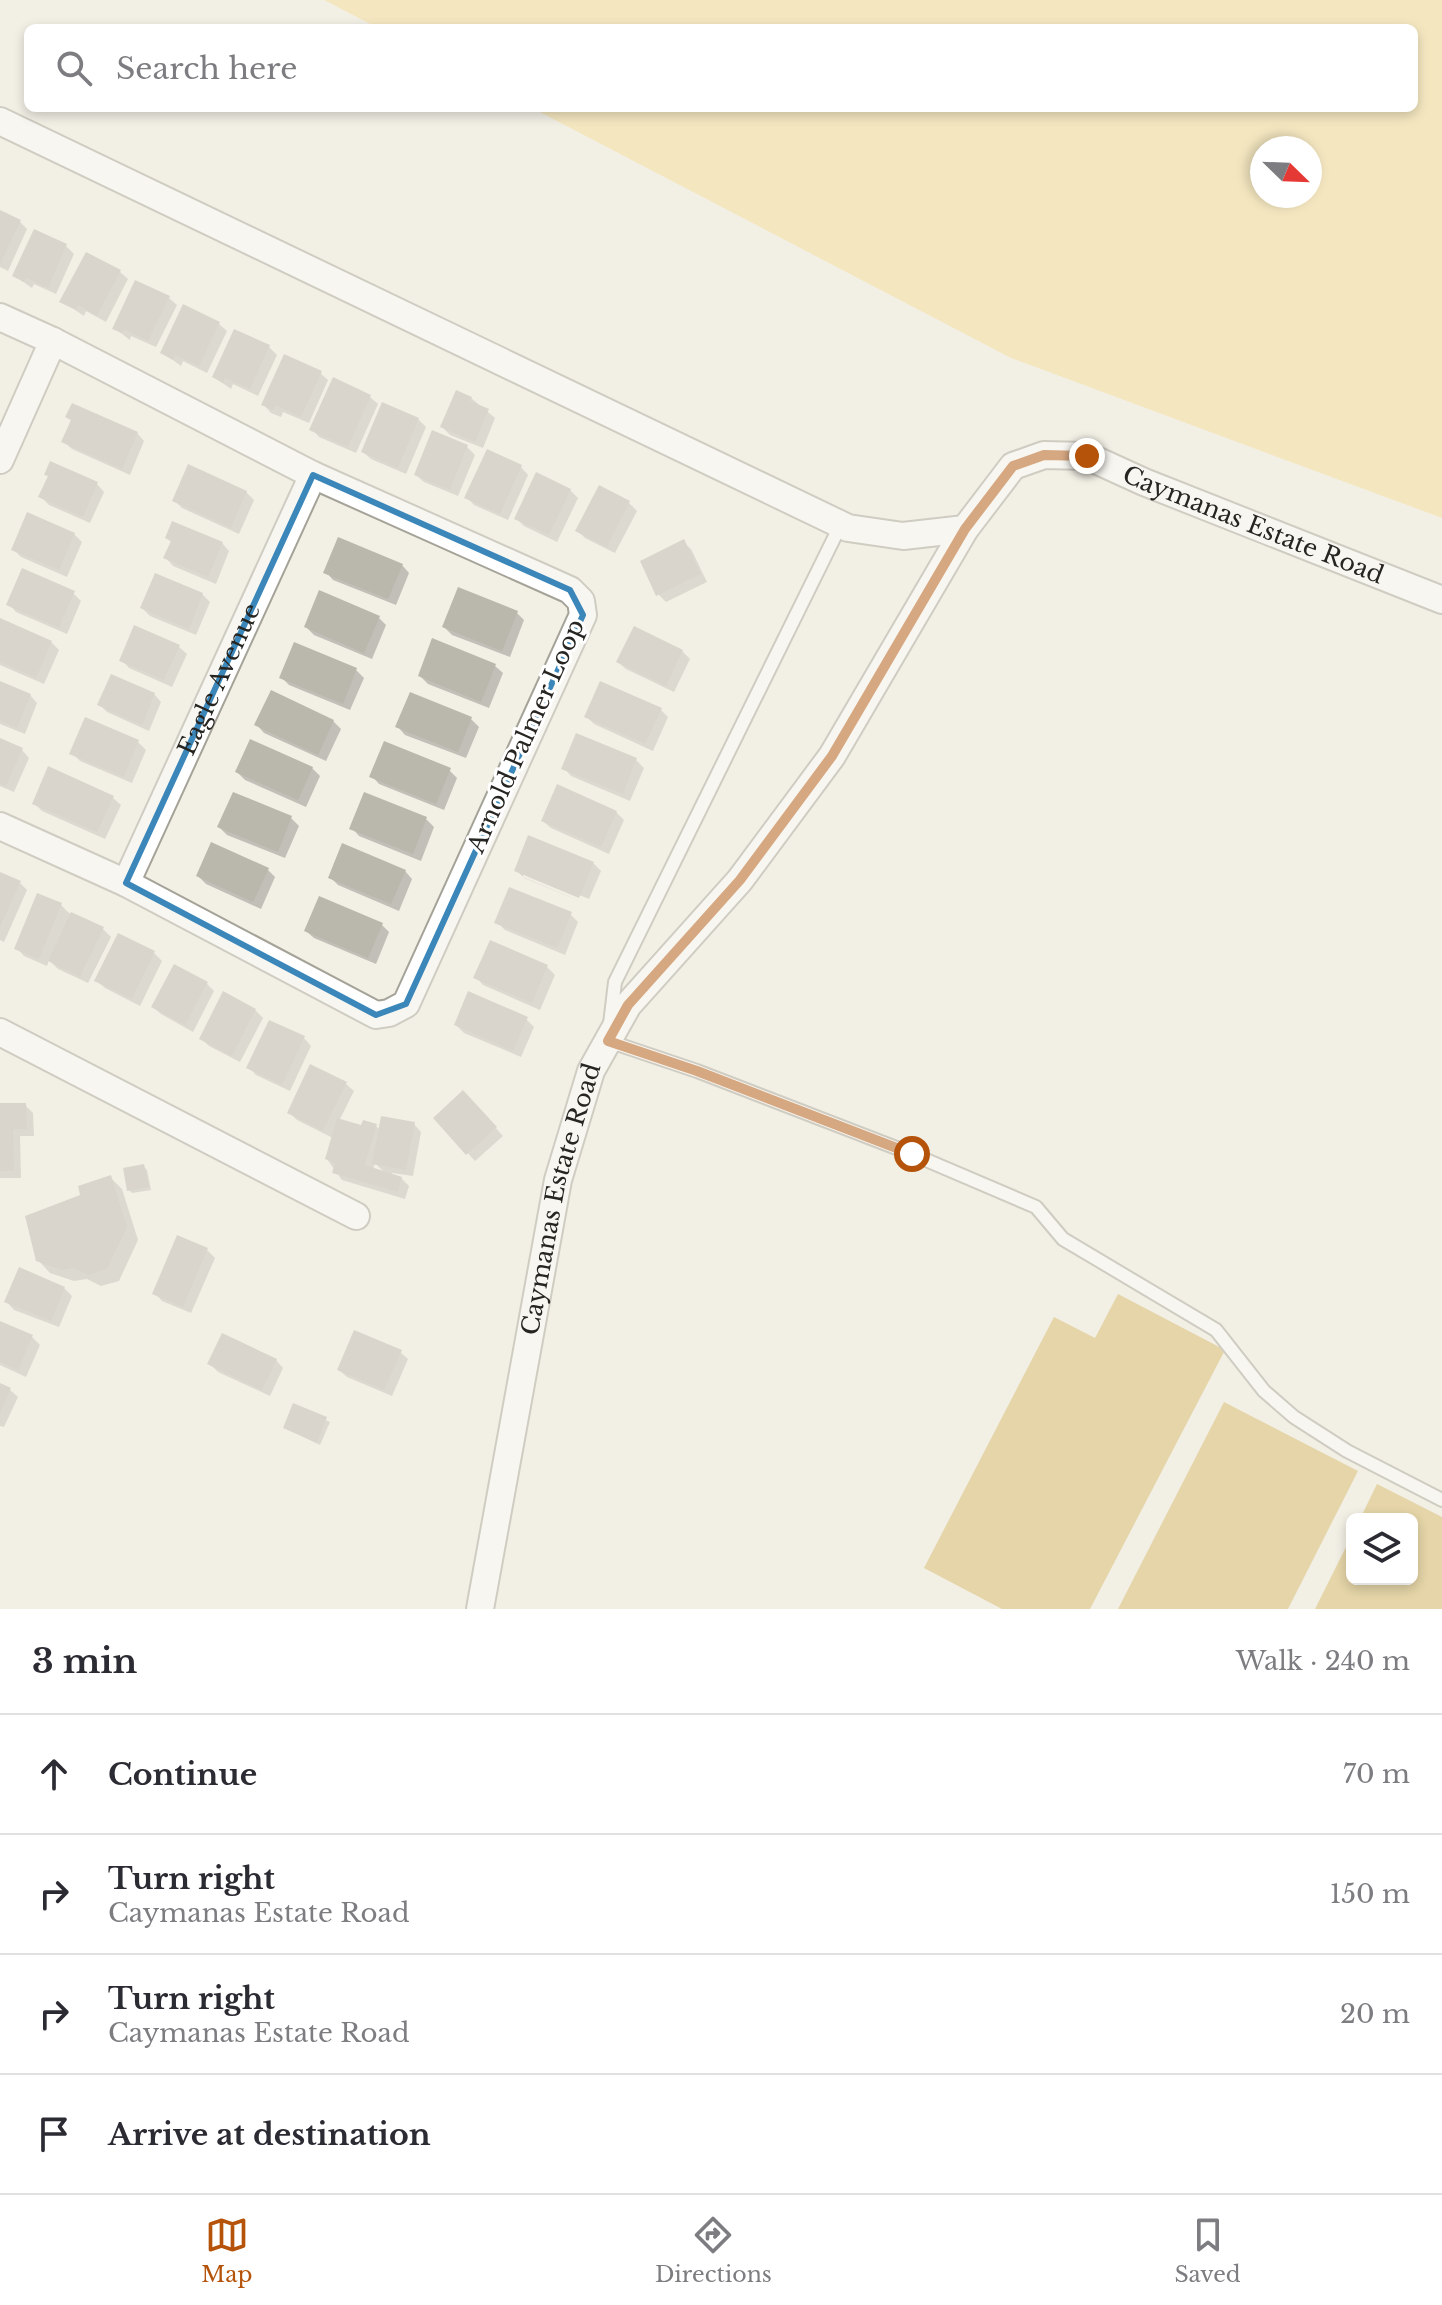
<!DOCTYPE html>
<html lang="en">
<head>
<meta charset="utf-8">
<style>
  :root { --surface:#fff; --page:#f2f2f3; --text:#2b2b33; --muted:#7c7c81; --line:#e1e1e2; --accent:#b45309 }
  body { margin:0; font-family:"Libre Baskerville",serif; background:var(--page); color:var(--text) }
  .controls { position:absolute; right:24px; bottom:24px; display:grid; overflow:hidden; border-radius:12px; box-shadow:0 4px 12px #0003 }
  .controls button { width:72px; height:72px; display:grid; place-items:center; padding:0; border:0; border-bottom:2px solid var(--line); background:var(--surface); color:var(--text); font:40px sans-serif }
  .compass { position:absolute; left:1250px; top:136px; width:72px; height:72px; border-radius:50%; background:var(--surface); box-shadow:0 4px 12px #0003; rotate:113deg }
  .stop { position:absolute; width:24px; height:24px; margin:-18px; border:6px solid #b45309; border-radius:50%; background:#fff }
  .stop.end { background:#b45309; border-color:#fff; box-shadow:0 2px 8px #0008 }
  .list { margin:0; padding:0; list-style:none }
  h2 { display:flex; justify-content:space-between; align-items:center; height:104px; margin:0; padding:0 32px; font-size:34px }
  h2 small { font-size:26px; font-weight:400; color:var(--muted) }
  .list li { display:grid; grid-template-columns:52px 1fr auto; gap:24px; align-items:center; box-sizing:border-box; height:120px; padding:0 32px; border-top:2px solid var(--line) }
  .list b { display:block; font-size:30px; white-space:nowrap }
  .list p { margin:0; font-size:26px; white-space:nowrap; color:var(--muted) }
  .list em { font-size:26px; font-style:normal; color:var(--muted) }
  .icon { flex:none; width:44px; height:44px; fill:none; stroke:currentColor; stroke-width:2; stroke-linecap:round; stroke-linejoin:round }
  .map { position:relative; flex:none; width:1442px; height:1609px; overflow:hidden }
  .search { position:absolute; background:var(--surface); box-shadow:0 4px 12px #0003; left:24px; right:24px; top:24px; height:88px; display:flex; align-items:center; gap:20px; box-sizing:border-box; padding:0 28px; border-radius:12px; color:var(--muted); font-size:30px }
  .sheet { height:584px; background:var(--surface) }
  nav { display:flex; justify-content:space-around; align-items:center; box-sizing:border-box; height:112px; border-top:2px solid var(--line); background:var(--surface); font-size:22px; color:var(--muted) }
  nav a { display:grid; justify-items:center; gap:4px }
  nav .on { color:var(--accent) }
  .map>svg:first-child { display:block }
</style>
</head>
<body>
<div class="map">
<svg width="1442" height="1609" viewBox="0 0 1442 1609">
  <rect width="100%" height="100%" fill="#f2efe5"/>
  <path fill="#f7dd92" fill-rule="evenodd" d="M324 0H1442V518L1011 358 532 108H1414V28H378ZM1262 148H1310V196H1262Z"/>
  <g fill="#d4b65e">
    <path d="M1118 1294 1225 1350 1090 1609H1002L924 1568 1054 1317 1095 1338Z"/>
    <path d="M1224 1402 1358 1471 1288 1609H1118Z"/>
    <path d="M1377 1484 1442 1517V1609H1315L1352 1535V1579H1412V1519H1360Z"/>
  </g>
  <g fill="#0003" fill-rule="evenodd">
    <path d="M0 212 20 222 27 229 8 271 0 267Z"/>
    <path d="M66 246 74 254 56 294 34 284 32 288 15 276Z"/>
    <path d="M120 272 128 279 106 322 86 311 84 316 62 301Z"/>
    <path d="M169 298 177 305 156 347 131 336 130 340 114 328Z"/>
    <path d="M219 324 227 331 207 373 183 361 181 366 162 352Z"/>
    <path d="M235 332 269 347 277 355 258 396 233 384 231 389 214 377Z"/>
    <path d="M320 373 328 380 309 423 283 412 281 417 271 413 264 405Z"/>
    <path d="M370 397 378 404 356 453 319 437 312 429Z"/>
    <path d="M471 398 495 418 483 448 450 435 442 427Z"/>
    <path d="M68 417 137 433 144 441 130 475 72 449 64 442 72 422Z"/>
    <path d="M418 419 426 427 406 474 371 459 363 452Z"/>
    <path d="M467 447 475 455 458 496 424 482 416 475Z"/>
    <path d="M521 467 528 475 508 520 474 505 467 497Z"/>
    <path d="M97 484 104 492 90 523 49 505 41 497Z"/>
    <path d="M600 488 629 503 637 511 615 553 585 538 578 531Z"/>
    <path d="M570 490 578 498 557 542 524 526 516 518Z"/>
    <path d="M246 492 254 500 239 534 182 508 174 500Z"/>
    <path d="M74 534 82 542 67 577 21 557 13 549Z"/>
    <path d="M167 538 222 543 229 551 216 584 173 566 166 558 172 543Z"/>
    <path d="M683 542 691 549 707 582 666 602 658 594Z"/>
    <path d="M402 565 409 573 396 605 333 580 326 572Z"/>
    <path d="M73 593 81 601 67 634 16 612 9 604Z"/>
    <path d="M202 594 210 602 196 635 150 616 142 608Z"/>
    <path d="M517 613 524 620 510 657 452 635 444 627Z"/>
    <path d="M379 618 386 625 372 659 314 635 306 627Z"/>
    <path d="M0 620 51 642 59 650 44 684 0 665Z"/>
    <path d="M179 647 187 654 172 687 129 668 122 660Z"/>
    <path d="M682 651 690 659 674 692 626 669 618 662Z"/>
    <path d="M495 666 503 673 489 708 428 684 420 676Z"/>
    <path d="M356 670 364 678 350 710 289 685 282 678Z"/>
    <path d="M0 683 30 695 37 703 25 734 0 724Z"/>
    <path d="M154 694 161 702 149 731 107 712 100 705Z"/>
    <path d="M660 709 668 717 653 751 594 724 586 716Z"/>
    <path d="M471 719 479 727 466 758 405 735 398 727Z"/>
    <path d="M86 720 138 742 146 750 132 783 80 761 72 753Z"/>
    <path d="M333 721 341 729 326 761 264 733 257 725Z"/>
    <path d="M577 735 636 760 644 768 630 801 571 776 564 768Z"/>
    <path d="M0 740 22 750 29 758 14 792 0 786Z"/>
    <path d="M312 768 320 776 306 807 245 780 237 772Z"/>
    <path d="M449 770 457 778 444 810 379 784 372 776Z"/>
    <path d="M365 795 426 819 434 827 421 861 359 836 352 828Z"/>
    <path d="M113 798 121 805 105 839 42 811 34 803Z"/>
    <path d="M616 812 624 820 609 854 551 828 543 821Z"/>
    <path d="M291 818 299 826 285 858 227 835 219 827Z"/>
    <path d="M593 863 601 871 589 899 523 872V877L587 904 524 878 516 870Z"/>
    <path d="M267 869 275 877 261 909 206 884 198 876Z"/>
    <path d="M405 871 412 879 399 911 338 885 330 877Z"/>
    <path d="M0 874 20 883 27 890 4 942 0 940Z"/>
    <path d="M61 905 69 913 103 929 111 937 88 983 58 969 49 960 47 966 24 956 17 948Z"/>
    <path d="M570 914 578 922 565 955 505 930 497 922Z"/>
    <path d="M382 925 389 932 376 964 314 938 306 931Z"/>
    <path d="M491 943 547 967 555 975 540 1010 483 985 476 977Z"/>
    <path d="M154 953 162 961 140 1006 105 988 97 981Z"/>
    <path d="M206 983 214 991 193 1032 161 1014 153 1007Z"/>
    <path d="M255 1010 263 1018 240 1062 209 1046 201 1038Z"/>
    <path d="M526 1019 534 1027 521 1057 464 1033 456 1025Z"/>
    <path d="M304 1038 311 1046 290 1091 256 1075 249 1067Z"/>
    <path d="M346 1084 354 1091 339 1121 362 1128 376 1126 380 1130 414 1124 421 1132 413 1176 392 1173V1176L401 1178 409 1186 405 1199 342 1180 327 1159 333 1138 297 1120 290 1113ZM375 1163 385 1173 373 1170Z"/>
    <path d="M471 1101 503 1136 475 1161 436 1118Z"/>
    <path d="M0 1105H25L33 1113 34 1136H20L21 1178H0Z"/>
    <path d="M144 1167 147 1170 151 1190 132 1193 129 1190Z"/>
    <path d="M110 1177 122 1189 138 1240 119 1281 101 1286 87 1279 74 1281 50 1273 38 1260 82 1196Z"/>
    <path d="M207 1250 215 1258 191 1313 162 1301 155 1293Z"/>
    <path d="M64 1288 72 1296 59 1327 14 1310 7 1302Z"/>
    <path d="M0 1323 32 1337 40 1345 26 1377 0 1365Z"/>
    <path d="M400 1352 408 1359 392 1396 347 1377 339 1370Z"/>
    <path d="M276 1360 283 1368 270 1396 218 1372 210 1364Z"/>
    <path d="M0 1385 10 1390 18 1397 4 1427 0 1426Z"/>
    <path d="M294 1405 330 1422 320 1445 285 1428Z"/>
  </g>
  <g fill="#bab7ad">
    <path d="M0 210 21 220 0 264Z"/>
    <path d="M34 229 67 244 48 288 26 278 24 282 12 276Z"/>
    <path d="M86 252 121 270 97 316 78 305 76 310 59 302Z"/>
    <path d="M135 280 170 296 148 341 124 329 122 333 112 329Z"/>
    <path d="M183 304 220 322 199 366 175 355 173 360 160 353Z"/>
    <path d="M234 329 270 345 250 389 225 378 223 383 212 377Z"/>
    <path d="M284 354 322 371 301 417 275 405 273 410 261 405Z"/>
    <path d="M333 377 371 395 348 447 309 430Z"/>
    <path d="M456 390 472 397 470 401 489 409 475 442 440 427Z"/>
    <path d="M382 402 419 418 398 468 361 452Z"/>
    <path d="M72 403 138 432 122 469 61 442 71 420 65 417Z"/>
    <path d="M432 430 468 445 450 490 414 475Z"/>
    <path d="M487 449 522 465 500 514 464 498Z"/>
    <path d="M50 461 98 482 83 517 38 497 48 476 44 475Z"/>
    <path d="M188 464 247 491 231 528 172 501Z"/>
    <path d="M536 472 571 489 549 535 514 519Z"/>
    <path d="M599 485 630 501 607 547 575 531Z"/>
    <path d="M27 512 75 533 59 570 11 550Z"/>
    <path d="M172 521 223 542 208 577 163 558 171 541 165 538Z"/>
    <path d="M338 537 403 564 388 599 323 573Z"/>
    <path d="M684 539 701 574 656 596 640 561Z"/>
    <path d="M22 568 75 591 59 628 6 605Z"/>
    <path d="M155 573 203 593 189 629 140 608Z"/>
    <path d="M458 587 518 611 502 651 442 627Z"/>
    <path d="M319 590 380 616 364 653 304 627Z"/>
    <path d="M0 618 52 641 36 678 0 662Z"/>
    <path d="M134 625 180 645 164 680 119 661Z"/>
    <path d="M634 626 683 650 666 686 616 662Z"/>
    <path d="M432 638 496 664 481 702 418 676Z"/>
    <path d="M294 642 357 668 343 704 279 678Z"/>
    <path d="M111 674 155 693 142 725 97 705Z"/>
    <path d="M0 681 31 694 17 728 0 721Z"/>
    <path d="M600 681 662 708 645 744 584 717Z"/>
    <path d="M271 690 334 720 318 755 254 725Z"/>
    <path d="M410 692 472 717 458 752 395 727Z"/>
    <path d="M85 717 139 740 124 777 69 754Z"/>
    <path d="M576 733 637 758 623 794 561 769Z"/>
    <path d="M0 738 23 748 6 786 0 784Z"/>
    <path d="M250 739 313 767 298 800 235 772Z"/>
    <path d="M384 741 451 768 436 804 369 777Z"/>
    <path d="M48 766 114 796 97 832 32 804Z"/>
    <path d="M557 784 617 811 601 847 541 821Z"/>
    <path d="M233 792 292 816 278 852 217 827Z"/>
    <path d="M364 792 427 817 413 854 349 829Z"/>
    <path d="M528 835 594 862 579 898 514 871Z"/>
    <path d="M211 842 269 868 253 902 196 876Z"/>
    <path d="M342 843 406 870 391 904 328 878Z"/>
    <path d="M0 872 21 881 0 927Z"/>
    <path d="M509 887 572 912 557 948 494 923Z"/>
    <path d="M37 893 62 903 39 959 14 949Z"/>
    <path d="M319 896 383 923 368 958 304 931Z"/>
    <path d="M71 912 104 927 80 977 48 961Z"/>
    <path d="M118 933 155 951 132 999 94 981Z"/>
    <path d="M490 940 548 965 532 1003 473 978Z"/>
    <path d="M174 964 208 982 185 1025 151 1007Z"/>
    <path d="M223 991 256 1009 232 1056 199 1039Z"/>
    <path d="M468 991 528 1017 513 1051 454 1025Z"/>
    <path d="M269 1020 305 1036 282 1085 246 1068Z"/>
    <path d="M310 1064 347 1082 323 1131 287 1113Z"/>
    <path d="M463 1090 497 1127 466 1155 433 1118Z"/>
    <path d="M0 1103H26L27 1129H13L14 1171H0Z"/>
    <path d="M381 1116 415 1122 406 1170 372 1164Z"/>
    <path d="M337 1118 361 1125 363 1120 377 1124 365 1165 402 1177 398 1192 332 1173 335 1163 325 1159Z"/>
    <path d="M144 1164 149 1187 127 1191 123 1168Z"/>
    <path d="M111 1175 127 1227 107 1269 88 1275 73 1268 61 1270 36 1261 25 1216 80 1195 78 1186Z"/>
    <path d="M177 1235 208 1248 183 1307 152 1294Z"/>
    <path d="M19 1267 65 1287 51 1321 4 1302Z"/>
    <path d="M0 1321 33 1335 18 1370 0 1362Z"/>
    <path d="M354 1330 402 1350 384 1390 337 1370Z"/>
    <path d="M222 1333 277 1359 262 1390 207 1364Z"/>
    <path d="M0 1383 11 1388 0 1413Z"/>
    <path d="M293 1403 327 1417 317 1443 283 1428Z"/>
  </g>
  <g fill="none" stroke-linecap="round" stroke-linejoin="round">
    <g stroke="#a5a298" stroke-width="16">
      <path id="service" d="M841 524 615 982 608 1041 697 1071 912 1154 1036 1207 1063 1239 1216 1330 1264 1391 1294 1417 1347 1451 1442 1500"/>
    </g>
    <g stroke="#a5a298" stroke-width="30">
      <g id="minor">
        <path d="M0 121 848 528 903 536 965 529"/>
        <path d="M0 317 53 341 313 475 570 590 581 601 583 615 406 1004 389 1013 376 1015 126 883 0 826"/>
        <path d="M0 460 53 341"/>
        <path id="s1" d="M126 883 313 475"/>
        <path d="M0 1032 356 1216"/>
        <path id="s2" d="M480 1609 558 1180 591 1071 628 1005 740 880 832 756 965 529 1013 466 1044 455 1087 456 1144 482 1442 600"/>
      </g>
    </g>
    <use href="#service" stroke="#fff" stroke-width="12"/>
    <use href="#minor" stroke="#fff" stroke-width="26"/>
  </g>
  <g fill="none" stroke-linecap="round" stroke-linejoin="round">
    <path stroke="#b45309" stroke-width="10" d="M912 1154 697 1071 608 1041 628 1005 740 880 832 756 965 529 1013 466 1044 455 1087 456"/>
  </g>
  <path d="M0 0H1442V1609H0ZM313 475 570 590 583 615 406 1004 376 1015 126 883Z" fill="#f2efe5" fill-opacity=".55" fill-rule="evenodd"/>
  <path fill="none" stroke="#3b87ba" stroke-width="6" stroke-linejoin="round" d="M313 475 570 590 583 615 406 1004 376 1015 126 883Z"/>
  <g text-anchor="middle" stroke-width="6" stroke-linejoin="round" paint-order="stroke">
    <g font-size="24" fill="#262521" stroke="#fff">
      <text dy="8" stroke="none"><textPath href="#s2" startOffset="1546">Caymanas Estate Road</textPath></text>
      <text dy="8" stroke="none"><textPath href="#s1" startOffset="224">Eagle Avenue</textPath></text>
      <text transform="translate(526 736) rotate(-66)" y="8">Arnold Palmer Loop</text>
      <text dy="8" stroke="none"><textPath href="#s2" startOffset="418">Caymanas Estate Road</textPath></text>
    </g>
  </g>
</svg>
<div class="controls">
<button><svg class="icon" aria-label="layers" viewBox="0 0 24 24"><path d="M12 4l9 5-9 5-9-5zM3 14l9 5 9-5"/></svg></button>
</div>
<svg class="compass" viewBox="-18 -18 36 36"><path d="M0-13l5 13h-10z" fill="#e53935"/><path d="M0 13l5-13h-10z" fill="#7c7c81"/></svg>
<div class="stop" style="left:912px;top:1154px"></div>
<div class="stop end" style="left:1087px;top:456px"></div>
<div class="search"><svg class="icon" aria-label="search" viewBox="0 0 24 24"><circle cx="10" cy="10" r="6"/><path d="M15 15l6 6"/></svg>Search here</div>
</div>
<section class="sheet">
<h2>3 min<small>Walk · 240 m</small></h2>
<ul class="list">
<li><svg class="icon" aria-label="ahead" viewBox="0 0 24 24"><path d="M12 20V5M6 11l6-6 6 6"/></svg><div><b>Continue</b></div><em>70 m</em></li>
<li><svg class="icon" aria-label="right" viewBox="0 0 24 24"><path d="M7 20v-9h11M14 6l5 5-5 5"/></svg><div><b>Turn right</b><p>Caymanas Estate Road</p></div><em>150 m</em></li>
<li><svg class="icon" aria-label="right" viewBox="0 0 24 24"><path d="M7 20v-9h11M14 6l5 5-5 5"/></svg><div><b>Turn right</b><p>Caymanas Estate Road</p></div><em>20 m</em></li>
<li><svg class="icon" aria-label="arrive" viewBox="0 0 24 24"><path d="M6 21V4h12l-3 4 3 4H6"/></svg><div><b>Arrive at destination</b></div></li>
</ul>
</section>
<nav>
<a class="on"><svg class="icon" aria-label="map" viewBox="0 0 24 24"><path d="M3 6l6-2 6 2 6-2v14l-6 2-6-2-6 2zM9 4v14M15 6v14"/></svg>Map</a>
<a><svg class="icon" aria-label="directions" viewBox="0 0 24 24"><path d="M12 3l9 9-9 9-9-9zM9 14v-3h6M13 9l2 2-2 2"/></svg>Directions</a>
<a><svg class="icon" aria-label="saved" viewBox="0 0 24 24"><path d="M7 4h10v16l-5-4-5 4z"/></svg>Saved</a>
</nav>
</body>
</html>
